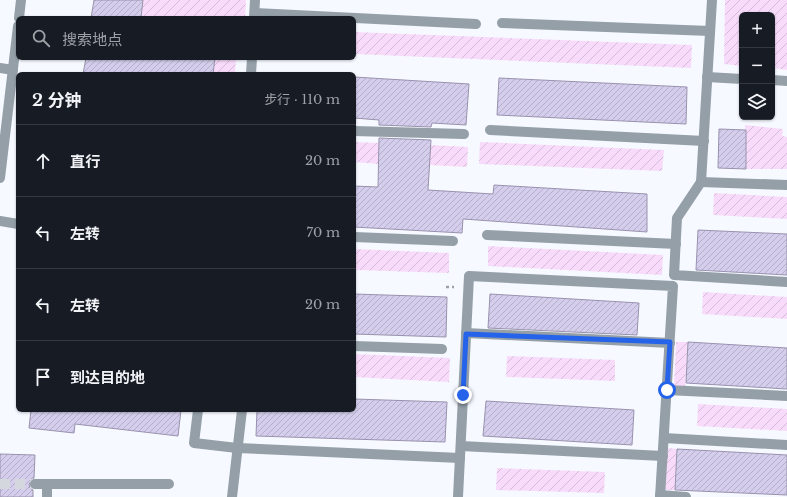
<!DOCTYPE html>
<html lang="zh">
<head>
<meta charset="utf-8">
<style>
  :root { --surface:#171b24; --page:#242831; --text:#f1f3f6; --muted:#9ea1a6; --line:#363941 }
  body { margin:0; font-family:"Libre Baskerville","Noto Sans SC",serif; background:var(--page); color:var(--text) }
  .controls { position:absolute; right:12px; top:12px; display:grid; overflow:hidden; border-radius:6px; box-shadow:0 1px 3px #0004 }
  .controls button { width:36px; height:36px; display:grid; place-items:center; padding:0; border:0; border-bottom:1px solid var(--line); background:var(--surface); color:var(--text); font:20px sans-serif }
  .stop { position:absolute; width:12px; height:12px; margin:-9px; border:3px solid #2563eb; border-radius:50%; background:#fff }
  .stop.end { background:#2563eb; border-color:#fff; box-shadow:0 1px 4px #0008 }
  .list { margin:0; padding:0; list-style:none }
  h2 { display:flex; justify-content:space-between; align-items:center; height:52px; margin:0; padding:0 16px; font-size:17px }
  h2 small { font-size:13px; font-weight:400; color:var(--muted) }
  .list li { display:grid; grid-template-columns:26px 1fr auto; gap:12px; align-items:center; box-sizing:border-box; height:72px; padding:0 16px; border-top:1px solid var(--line) }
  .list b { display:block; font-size:15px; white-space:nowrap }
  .list em { font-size:13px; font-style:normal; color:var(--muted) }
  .icon { flex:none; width:22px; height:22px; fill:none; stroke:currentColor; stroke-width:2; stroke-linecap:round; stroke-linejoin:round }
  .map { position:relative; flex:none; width:787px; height:497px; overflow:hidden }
  .search { position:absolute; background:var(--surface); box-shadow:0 1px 3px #0004; left:16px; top:16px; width:340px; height:44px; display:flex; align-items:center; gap:10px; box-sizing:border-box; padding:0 14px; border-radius:6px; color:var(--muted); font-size:15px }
  .panel { position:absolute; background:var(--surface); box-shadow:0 1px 3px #0004; left:16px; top:72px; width:340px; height:340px; border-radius:6px }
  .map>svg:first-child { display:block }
</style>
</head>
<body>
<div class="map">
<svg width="787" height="497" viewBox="0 0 787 497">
  <defs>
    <pattern id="garden-furrows" width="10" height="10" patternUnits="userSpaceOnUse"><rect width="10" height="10" fill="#f8dbfb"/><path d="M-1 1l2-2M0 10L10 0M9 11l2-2" fill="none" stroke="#d4bbd7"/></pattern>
    <pattern id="building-hatch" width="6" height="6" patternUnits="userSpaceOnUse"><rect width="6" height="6" fill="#d4ceec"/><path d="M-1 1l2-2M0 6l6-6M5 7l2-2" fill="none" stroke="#b5b0ca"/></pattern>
  </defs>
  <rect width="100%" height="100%" fill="#f6f9ff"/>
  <g fill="url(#garden-furrows)">
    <path d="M143 0H246L245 18H141Z"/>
    <path d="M725 0H787V70L772 68V15H742V66L724 64Z"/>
    <path d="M354 32 692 45 691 68 354 54Z"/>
    <path d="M215 58H236L235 74H213Z"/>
    <path d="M745 125 783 129 782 136 787 137V169H746Z"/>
    <path d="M354 142 379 143 378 164 354 162Z"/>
    <path d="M480 142 664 150 662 171 479 164Z"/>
    <path d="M430 145 468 147 467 167 429 165Z"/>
    <path d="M714 193 787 197V219L713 215Z"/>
    <path d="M488 246 663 255 662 275 488 266Z"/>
    <path d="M354 249 449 253V273L354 270Z"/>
    <path d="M703 292 787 297V319L702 314Z"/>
    <path d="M676 342H688L685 387 674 386Z"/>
    <path d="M354 354 450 358 449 382 354 377Z"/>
    <path d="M507 356 615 360V381L506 377Z"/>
    <path d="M698 404 787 409V431L697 426Z"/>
    <path d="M667 448 677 449 675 490H665Z"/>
    <path d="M497 468 605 472 604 493 496 490Z"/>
  </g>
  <g fill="url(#building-hatch)" stroke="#9992ae">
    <path d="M94 0H143L141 18H91Z"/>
    <path d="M86 58H215L213 74H83Z"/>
    <path d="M354 77 469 84 466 125 432 123 431 127 379 125V120L354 118Z"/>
    <path d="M499 78 687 87 686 124 497 115Z"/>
    <path d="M719 129 746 130V169L718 168Z"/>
    <path d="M379 138 431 140 428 190 493 194 494 185 647 194V232L463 219 462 233 354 227V186L378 187Z"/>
    <path d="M698 230 787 234V275L696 270Z"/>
    <path d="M354 294 447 297 446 337 354 334Z"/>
    <path d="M490 294 639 303 637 335 488 328Z"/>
    <path d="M688 342 787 348V389L686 383Z"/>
    <path d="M354 399 447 402 445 442 256 436 257 410H354Z"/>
    <path d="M486 401 634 410 632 445 483 436Z"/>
    <path d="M31 410H181L178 436 75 424 74 433 29 428Z"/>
    <path d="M677 449 787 455V495L675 490Z"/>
    <path d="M0 454 35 455 34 478 29 484 30 488 33 490V497H0Z"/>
  </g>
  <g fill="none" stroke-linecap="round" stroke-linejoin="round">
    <path stroke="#d4d7dd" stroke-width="10" stroke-dasharray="10 5" stroke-linecap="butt" d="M0 484H35"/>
    <path stroke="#9da0a8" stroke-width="2.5" stroke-dasharray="3 3" stroke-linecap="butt" d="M446 287H454"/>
    <g stroke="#949fa8" stroke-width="10">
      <path d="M712 0 701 182 787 185"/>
      <path d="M255 13 476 24"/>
      <path d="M19 18 21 0"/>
      <path d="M254 18 255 0"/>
      <path d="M502 23 710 31"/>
      <path d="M0 68 13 70"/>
      <path d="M251 74 252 58"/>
      <path d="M707 77 742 79"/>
      <path d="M772 80 787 81"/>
      <path d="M490 130 704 141"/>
      <path d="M354 131 464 134"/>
      <path d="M0 178 18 26"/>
      <path d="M701 182 677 218 674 275 787 282"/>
      <path d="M0 221 18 224"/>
      <path d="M487 235 676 244"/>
      <path d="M354 237 453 241"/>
      <path d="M466 333 670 343"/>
      <path d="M354 346 442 349"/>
      <path d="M667 390 787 396"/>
      <path d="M198 410 194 443 237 448 460 458"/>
      <path d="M664 438 787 445"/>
      <path d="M461 446 663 456"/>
      <path d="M35 484H47V497"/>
      <path d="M47 484H169"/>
      <path d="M660 495 686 497"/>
      <path d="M232 497 242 410"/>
      <path d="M458 497 469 276 673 286 660 497"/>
    </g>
  </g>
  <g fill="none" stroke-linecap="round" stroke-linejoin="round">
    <path stroke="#2563eb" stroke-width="5" d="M463 395 466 334 670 342 667 390"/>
  </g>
</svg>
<div class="controls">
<button>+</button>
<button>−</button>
<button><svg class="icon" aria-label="layers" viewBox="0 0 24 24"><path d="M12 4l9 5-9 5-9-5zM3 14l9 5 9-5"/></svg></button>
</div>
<div class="stop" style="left:667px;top:390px"></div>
<div class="stop end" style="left:463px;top:395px"></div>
<div class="search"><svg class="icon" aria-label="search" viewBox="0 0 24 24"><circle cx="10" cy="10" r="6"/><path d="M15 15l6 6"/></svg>搜索地点</div>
<section class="panel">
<h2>2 分钟<small>步行 · 110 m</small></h2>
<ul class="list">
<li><svg class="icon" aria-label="ahead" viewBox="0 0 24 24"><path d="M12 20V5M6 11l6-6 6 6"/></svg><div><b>直行</b></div><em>20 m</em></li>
<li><svg class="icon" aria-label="left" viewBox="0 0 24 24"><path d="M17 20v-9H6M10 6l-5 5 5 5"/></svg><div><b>左转</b></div><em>70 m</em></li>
<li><svg class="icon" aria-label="left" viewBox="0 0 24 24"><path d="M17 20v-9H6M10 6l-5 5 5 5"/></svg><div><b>左转</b></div><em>20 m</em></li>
<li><svg class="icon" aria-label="arrive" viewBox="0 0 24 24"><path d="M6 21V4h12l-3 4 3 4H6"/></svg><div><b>到达目的地</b></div></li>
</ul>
</section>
</div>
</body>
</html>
